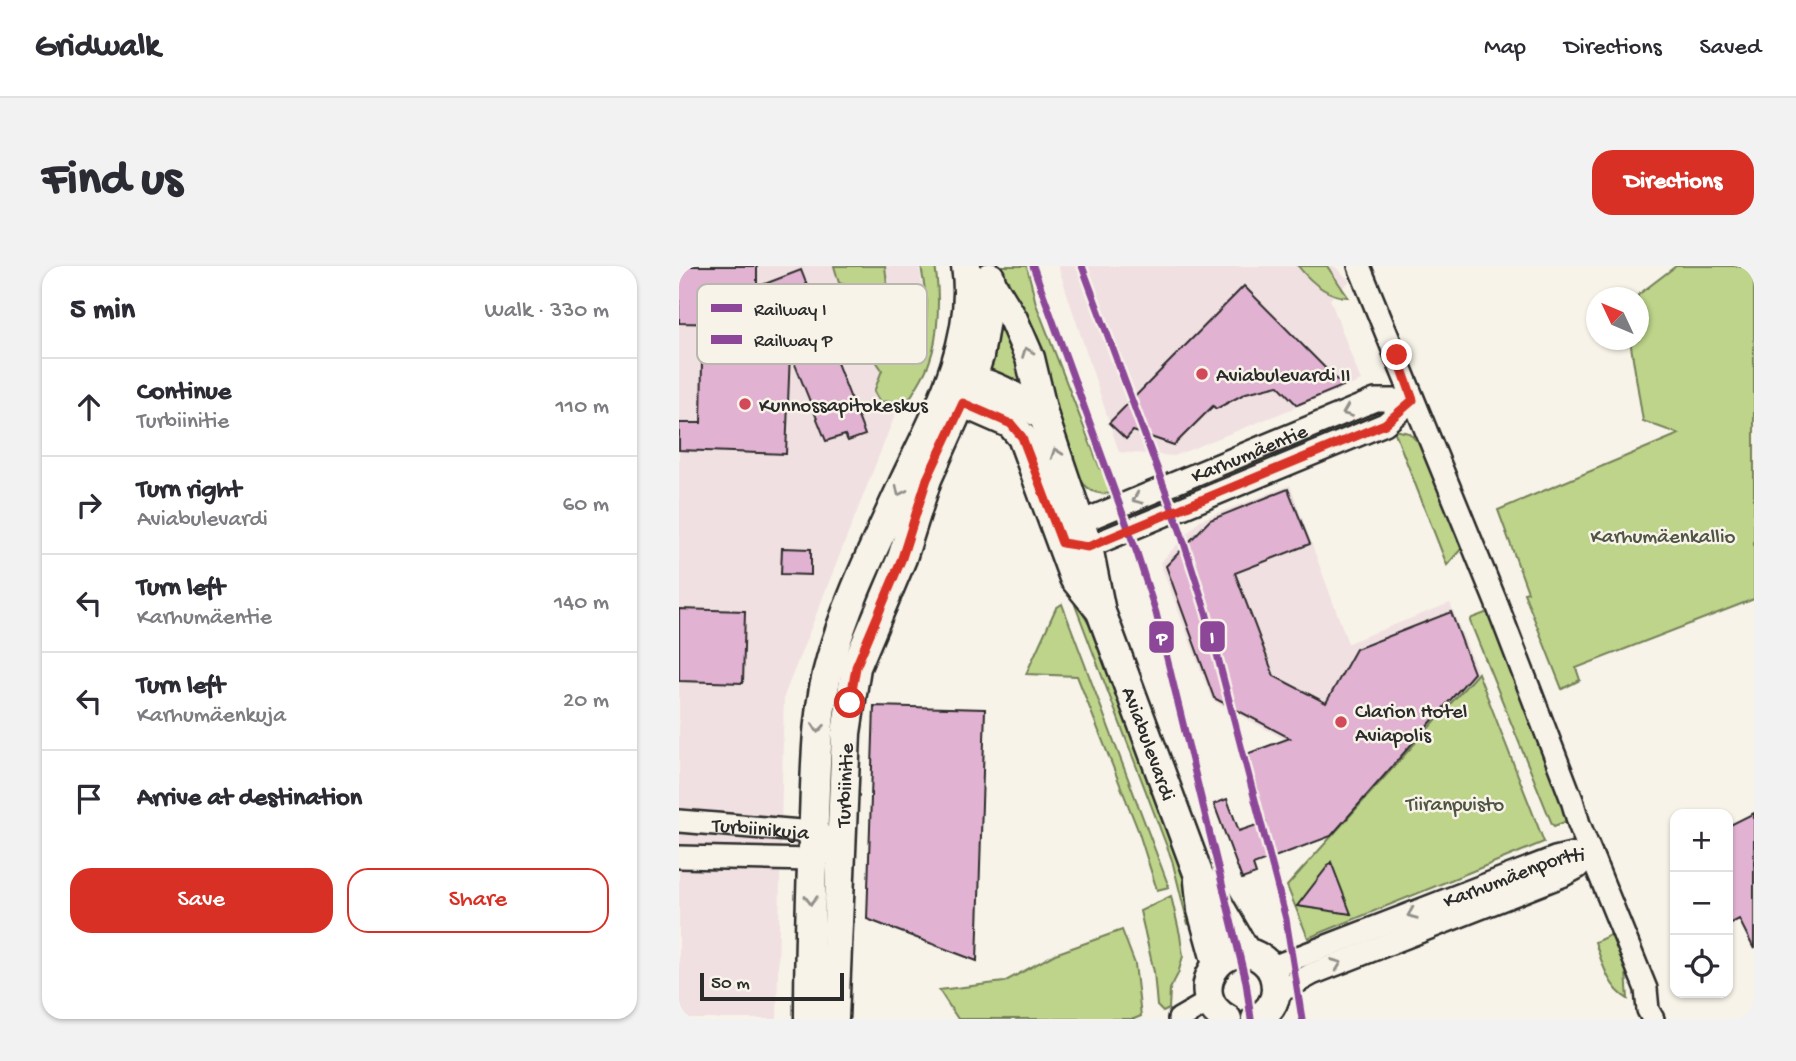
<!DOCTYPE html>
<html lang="en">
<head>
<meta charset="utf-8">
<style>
  :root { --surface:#fff; --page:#f2f2f3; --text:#2b2b33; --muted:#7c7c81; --line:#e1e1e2; --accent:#d93025 }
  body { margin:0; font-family:"Gochi Hand",sans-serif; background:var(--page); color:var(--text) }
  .controls { position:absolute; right:21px; bottom:21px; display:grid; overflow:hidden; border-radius:14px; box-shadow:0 2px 5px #0004 }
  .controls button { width:63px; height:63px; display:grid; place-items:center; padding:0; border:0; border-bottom:2px solid var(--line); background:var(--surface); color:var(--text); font:35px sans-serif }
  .compass { position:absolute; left:907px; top:21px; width:63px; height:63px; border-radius:50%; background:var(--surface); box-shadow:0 2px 5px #0004; rotate:314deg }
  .scale { position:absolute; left:21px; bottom:18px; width:144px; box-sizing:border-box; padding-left:7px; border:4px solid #2b2b2b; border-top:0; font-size:19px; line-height:24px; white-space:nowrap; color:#2b2b2b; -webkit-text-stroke:5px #f7f3e8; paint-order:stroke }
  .stop { position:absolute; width:21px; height:21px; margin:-16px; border:5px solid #d93025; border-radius:50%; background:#fff }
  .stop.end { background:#d93025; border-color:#fff; box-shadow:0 2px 7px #0008 }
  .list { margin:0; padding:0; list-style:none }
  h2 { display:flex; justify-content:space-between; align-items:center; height:91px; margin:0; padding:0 28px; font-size:30px }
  h2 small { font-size:23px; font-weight:400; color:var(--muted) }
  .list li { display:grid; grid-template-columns:46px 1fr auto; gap:21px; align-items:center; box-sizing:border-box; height:98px; padding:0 28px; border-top:2px solid var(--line) }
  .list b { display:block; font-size:26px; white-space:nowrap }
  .list p { margin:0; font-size:23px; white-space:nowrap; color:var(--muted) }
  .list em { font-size:23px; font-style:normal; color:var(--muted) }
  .actions { display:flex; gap:14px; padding:21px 28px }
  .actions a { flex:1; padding:16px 0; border:2px solid var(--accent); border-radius:21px; text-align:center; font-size:24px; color:var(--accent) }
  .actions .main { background:var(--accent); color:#fff }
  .icon { flex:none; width:38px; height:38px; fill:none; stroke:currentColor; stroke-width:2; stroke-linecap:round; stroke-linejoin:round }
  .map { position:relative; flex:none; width:1075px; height:753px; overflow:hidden; border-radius:21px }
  header { display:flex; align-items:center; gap:42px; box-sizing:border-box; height:98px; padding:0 35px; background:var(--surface); border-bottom:2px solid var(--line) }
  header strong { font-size:33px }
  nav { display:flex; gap:38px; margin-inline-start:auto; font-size:24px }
  .intro { display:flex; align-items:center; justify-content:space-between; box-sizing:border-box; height:168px; padding:0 42px }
  h1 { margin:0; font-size:49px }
  .button { padding:18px 32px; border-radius:21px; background:var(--accent); color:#fff; font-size:24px; font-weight:700 }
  main { display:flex; gap:42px; padding:0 42px }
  aside { flex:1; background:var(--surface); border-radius:21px; box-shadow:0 2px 5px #0004 }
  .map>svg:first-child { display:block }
</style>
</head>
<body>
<header>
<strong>Gridwalk</strong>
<nav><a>Map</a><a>Directions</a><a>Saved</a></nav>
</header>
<div class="intro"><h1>Find us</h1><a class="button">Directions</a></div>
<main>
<aside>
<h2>5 min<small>Walk · 330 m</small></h2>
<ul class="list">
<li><svg class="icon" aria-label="ahead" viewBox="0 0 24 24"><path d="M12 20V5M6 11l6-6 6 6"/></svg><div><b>Continue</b><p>Turbiinitie</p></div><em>110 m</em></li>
<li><svg class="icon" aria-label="right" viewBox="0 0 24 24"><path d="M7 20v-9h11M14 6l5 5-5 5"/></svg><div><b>Turn right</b><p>Aviabulevardi</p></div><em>60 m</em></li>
<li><svg class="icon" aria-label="left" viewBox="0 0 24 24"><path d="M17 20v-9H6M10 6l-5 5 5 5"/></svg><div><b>Turn left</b><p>Karhumäentie</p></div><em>140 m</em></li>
<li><svg class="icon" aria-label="left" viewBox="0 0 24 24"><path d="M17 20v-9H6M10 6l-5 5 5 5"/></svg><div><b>Turn left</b><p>Karhumäenkuja</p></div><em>20 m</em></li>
<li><svg class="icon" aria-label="arrive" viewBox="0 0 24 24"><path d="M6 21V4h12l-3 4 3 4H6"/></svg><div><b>Arrive at destination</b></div></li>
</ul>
<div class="actions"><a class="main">Save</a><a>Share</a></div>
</aside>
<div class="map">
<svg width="1075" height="753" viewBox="0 0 1075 753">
  <rect width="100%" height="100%" fill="#f7f3e8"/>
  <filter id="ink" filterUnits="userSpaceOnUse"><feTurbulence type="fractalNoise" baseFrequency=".0143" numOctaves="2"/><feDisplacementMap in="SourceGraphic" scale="14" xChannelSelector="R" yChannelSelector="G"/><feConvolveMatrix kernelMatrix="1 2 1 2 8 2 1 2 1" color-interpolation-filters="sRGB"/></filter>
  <g filter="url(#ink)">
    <g fill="#f1e0e1">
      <path d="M0 0H240L250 63 105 430 98 753H0Z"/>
      <path d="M379 0H655L671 15 651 33 682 115 495 190 440 186Z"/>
      <path d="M611 219 669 377 771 337 799 407 650 574 614 478 533 434 481 297 521 254Z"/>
    </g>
    <g fill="#bdd48a" stroke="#74805a" stroke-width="2">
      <path d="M155 0H206L208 18 182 24 160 17Z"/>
      <path d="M242 0H256C261 27 260 69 251 94 247 108 237 121 230 134L201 136 195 126 203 104 184 76 186 46 208 42 227 23 246 77 248 36Z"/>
      <path d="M318 0H348L357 38 420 200 435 227C420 229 412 227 402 215Z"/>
      <path d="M619 0H648L669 31C649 31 631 15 619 0Z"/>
      <path d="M997 0H1075V333L897 402 901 414 883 423 845 327 849 326 819 244 1000 168 964 155 951 74H959V29Z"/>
      <path d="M316 47 353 122 306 112Z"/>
      <path d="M695 144 699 154 618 187 613 177Z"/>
      <path d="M715 164 730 167 743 180 783 282 768 299Z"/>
      <path d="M600 182 604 192 463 248 459 238Z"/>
      <path d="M383 338 490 621 478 624 459 564 398 410 347 408 377 342Z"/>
      <path d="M398 338 417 370 500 583 519 659 509 658 493 594 396 339Z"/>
      <path d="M809 346 887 547 888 555 875 560 873 558 791 355 793 352Z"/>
      <path d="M799 407 865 576 629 672 608 620Z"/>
      <path d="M492 630 501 669 504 690 499 708 491 723 490 743 484 746 478 740 475 706 461 645Z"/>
      <path d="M443 664 456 698 462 750 455 753H279L260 724 325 716 376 688Z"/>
      <path d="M933 668 947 706 949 733C929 722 923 696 916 676Z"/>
    </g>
    <g fill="#e2b2d2" stroke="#2b2b2b" stroke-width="2">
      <path d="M0 0H78V21L122 4 186 169 169 175 166 169 147 175 111 86 107 188 0 184V157H22L23 95 62 96 49 58 0 57Z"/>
      <path d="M565 20 664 120 618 139 599 119 567 127 537 143 534 140 495 179 454 165 447 173 430 157Z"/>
      <path d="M609 223 631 278 556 307 595 410 647 437 677 383 772 346 795 407 652 570 574 599 577 608 563 613 535 538 548 533 560 565 587 556 562 490 611 472 535 432 487 300 531 254Z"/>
      <path d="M103 282 132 283V309L102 308Z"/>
      <path d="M0 343 66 345 64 417 0 415Z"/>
      <path d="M195 440 306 443 298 695 188 653Z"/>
      <path d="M1075 547V683L1060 653 1049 659V560Z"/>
      <path d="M652 596 672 648 618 640Z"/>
    </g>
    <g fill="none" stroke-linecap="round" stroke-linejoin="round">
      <g stroke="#2b2b2b" stroke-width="26">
        <g id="minor">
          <path d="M680 0 817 336 893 534 900 558 967 723 969 744 974 753"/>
          <path id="s1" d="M391 268 402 256 696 134H734"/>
          <path d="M395 279 409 281 706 158 734 134"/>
          <path id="s2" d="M0 555 134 566 148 572"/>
          <path d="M0 591 133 594 145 588"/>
          <path id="s3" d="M591 702 876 592 893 588H912"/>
          <path d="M597 728 633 708 883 610 898 602 912 588"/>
          <path d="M500 753 531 735"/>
        </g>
      </g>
      <g stroke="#2b2b2b" stroke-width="33">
        <g id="tertiary">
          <path id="s4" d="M311 11 312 17 334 53 351 92 365 151 409 281 422 346 520 610 536 633 568 688"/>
          <path d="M275 117C280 117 286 115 291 115 314 116 348 137 365 151"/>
          <path d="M272 123 284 137 332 158 343 171 395 312 420 343"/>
          <path d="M520 615 523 644 538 698"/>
          <path d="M130 753C130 686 132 618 135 551 137 498 137 444 152 393 169 332 199 274 225 216 256 151 299 74 287 0"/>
          <path id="s5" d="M155 753 167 467 177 401 223 292 248 213 292 115 300 90 312 17"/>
          <path d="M548 753C503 729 545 665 584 694 593 701 597 712 597 723 597 736 589 747 577 753"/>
        </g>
      </g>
      <use href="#minor" stroke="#f7f3e8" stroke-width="21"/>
      <use href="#tertiary" stroke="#f7f3e8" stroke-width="28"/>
      <g stroke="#f7f3e8" stroke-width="12">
        <path id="rail-1" d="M403 0 501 264 527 346 607 653 623 753"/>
      </g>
      <g stroke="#f7f3e8" stroke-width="12">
        <path id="rail-2" d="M354 0 458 287 477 347 567 716 572 753"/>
      </g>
      <use href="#rail-1" stroke="#8c4799" stroke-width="7"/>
      <use href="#rail-2" stroke="#8c4799" stroke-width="7"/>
    </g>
    <defs><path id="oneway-chevron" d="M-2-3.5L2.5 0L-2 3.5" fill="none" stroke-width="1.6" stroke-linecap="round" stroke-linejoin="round" transform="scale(1.75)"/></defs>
    <g stroke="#918f8a">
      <use href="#oneway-chevron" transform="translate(348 86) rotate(-111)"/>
      <use href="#oneway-chevron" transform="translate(668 146) rotate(158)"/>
      <use href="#oneway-chevron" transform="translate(377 187) rotate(-110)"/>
      <use href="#oneway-chevron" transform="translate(221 225) rotate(115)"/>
      <use href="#oneway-chevron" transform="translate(458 233) rotate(157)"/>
      <use href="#oneway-chevron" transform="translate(139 462) rotate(96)"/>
      <use href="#oneway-chevron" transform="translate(132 634) rotate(91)"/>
      <use href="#oneway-chevron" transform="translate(733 648) rotate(158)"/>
      <use href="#oneway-chevron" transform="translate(658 698) rotate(-21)"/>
    </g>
  </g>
  <g fill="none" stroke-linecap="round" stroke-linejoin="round" filter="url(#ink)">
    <path stroke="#d93025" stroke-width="9" d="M171 437 177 401 223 292 248 213 284 137 332 158 343 171 383 277 409 281 706 158 734 134 718 89"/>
  </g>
  <g fill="#d1495b" stroke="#f7f3e8" stroke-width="2.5">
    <circle cx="523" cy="108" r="7"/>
    <circle cx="66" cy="138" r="7"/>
    <circle cx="662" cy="456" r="7"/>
  </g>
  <g text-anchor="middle" stroke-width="5" stroke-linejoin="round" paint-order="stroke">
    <g font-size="21" fill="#2b2b2b" stroke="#f7f3e8" text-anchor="start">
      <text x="537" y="115">Aviabulevardi II</text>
      <text x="80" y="145">Kunnossapitokeskus</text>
      <text x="676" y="451">Clarion Hotel<tspan x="676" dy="24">Aviapolis</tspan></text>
    </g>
    <g font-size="21" fill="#2b2b2b" stroke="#f7f3e8">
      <text dy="7" stroke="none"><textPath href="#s1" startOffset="198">Karhumäentie</textPath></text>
      <text dy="7" stroke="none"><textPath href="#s4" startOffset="495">Aviabulevardi</textPath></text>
      <text dy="7" stroke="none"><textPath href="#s5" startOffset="234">Turbiinitie</textPath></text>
      <text dy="7" stroke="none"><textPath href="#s2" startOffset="82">Turbiinikuja</textPath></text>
      <text dy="7" stroke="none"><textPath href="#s3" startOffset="261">Karhumäenportti</textPath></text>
    </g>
    <g font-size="21" fill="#505543" stroke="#f7f3e8">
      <text x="984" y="276">Karhumäenkallio</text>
      <text x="776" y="544">Tiiranpuisto</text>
    </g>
  </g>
  <rect x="18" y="18" width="230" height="80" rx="10" fill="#f7f3e8" stroke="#bab7af" stroke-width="2"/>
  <rect x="32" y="38" width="31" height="8" fill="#8c4799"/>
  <rect x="32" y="69" width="31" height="9" fill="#8c4799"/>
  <g font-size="19" fill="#2b2b2b">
    <text x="75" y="49">Railway I</text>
    <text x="75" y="80">Railway P</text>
  </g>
  <g stroke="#f7f3e8" stroke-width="2.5">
    <rect x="520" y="354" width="27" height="33" rx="7" fill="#8c4799"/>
    <rect x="469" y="354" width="27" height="34" rx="7" fill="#8c4799"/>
  </g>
  <g font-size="19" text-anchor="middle" font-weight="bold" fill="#fff">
    <text x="533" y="377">I</text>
    <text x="483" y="378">P</text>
  </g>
</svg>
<div class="controls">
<button>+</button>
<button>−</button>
<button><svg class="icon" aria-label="locate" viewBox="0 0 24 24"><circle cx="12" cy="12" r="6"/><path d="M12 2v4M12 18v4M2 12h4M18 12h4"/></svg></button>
</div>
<svg class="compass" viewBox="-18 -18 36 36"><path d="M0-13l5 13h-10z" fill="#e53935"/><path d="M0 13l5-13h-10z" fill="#7c7c81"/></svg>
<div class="scale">50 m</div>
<div class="stop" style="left:171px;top:437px"></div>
<div class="stop end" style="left:718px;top:89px"></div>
</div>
</main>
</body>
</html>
